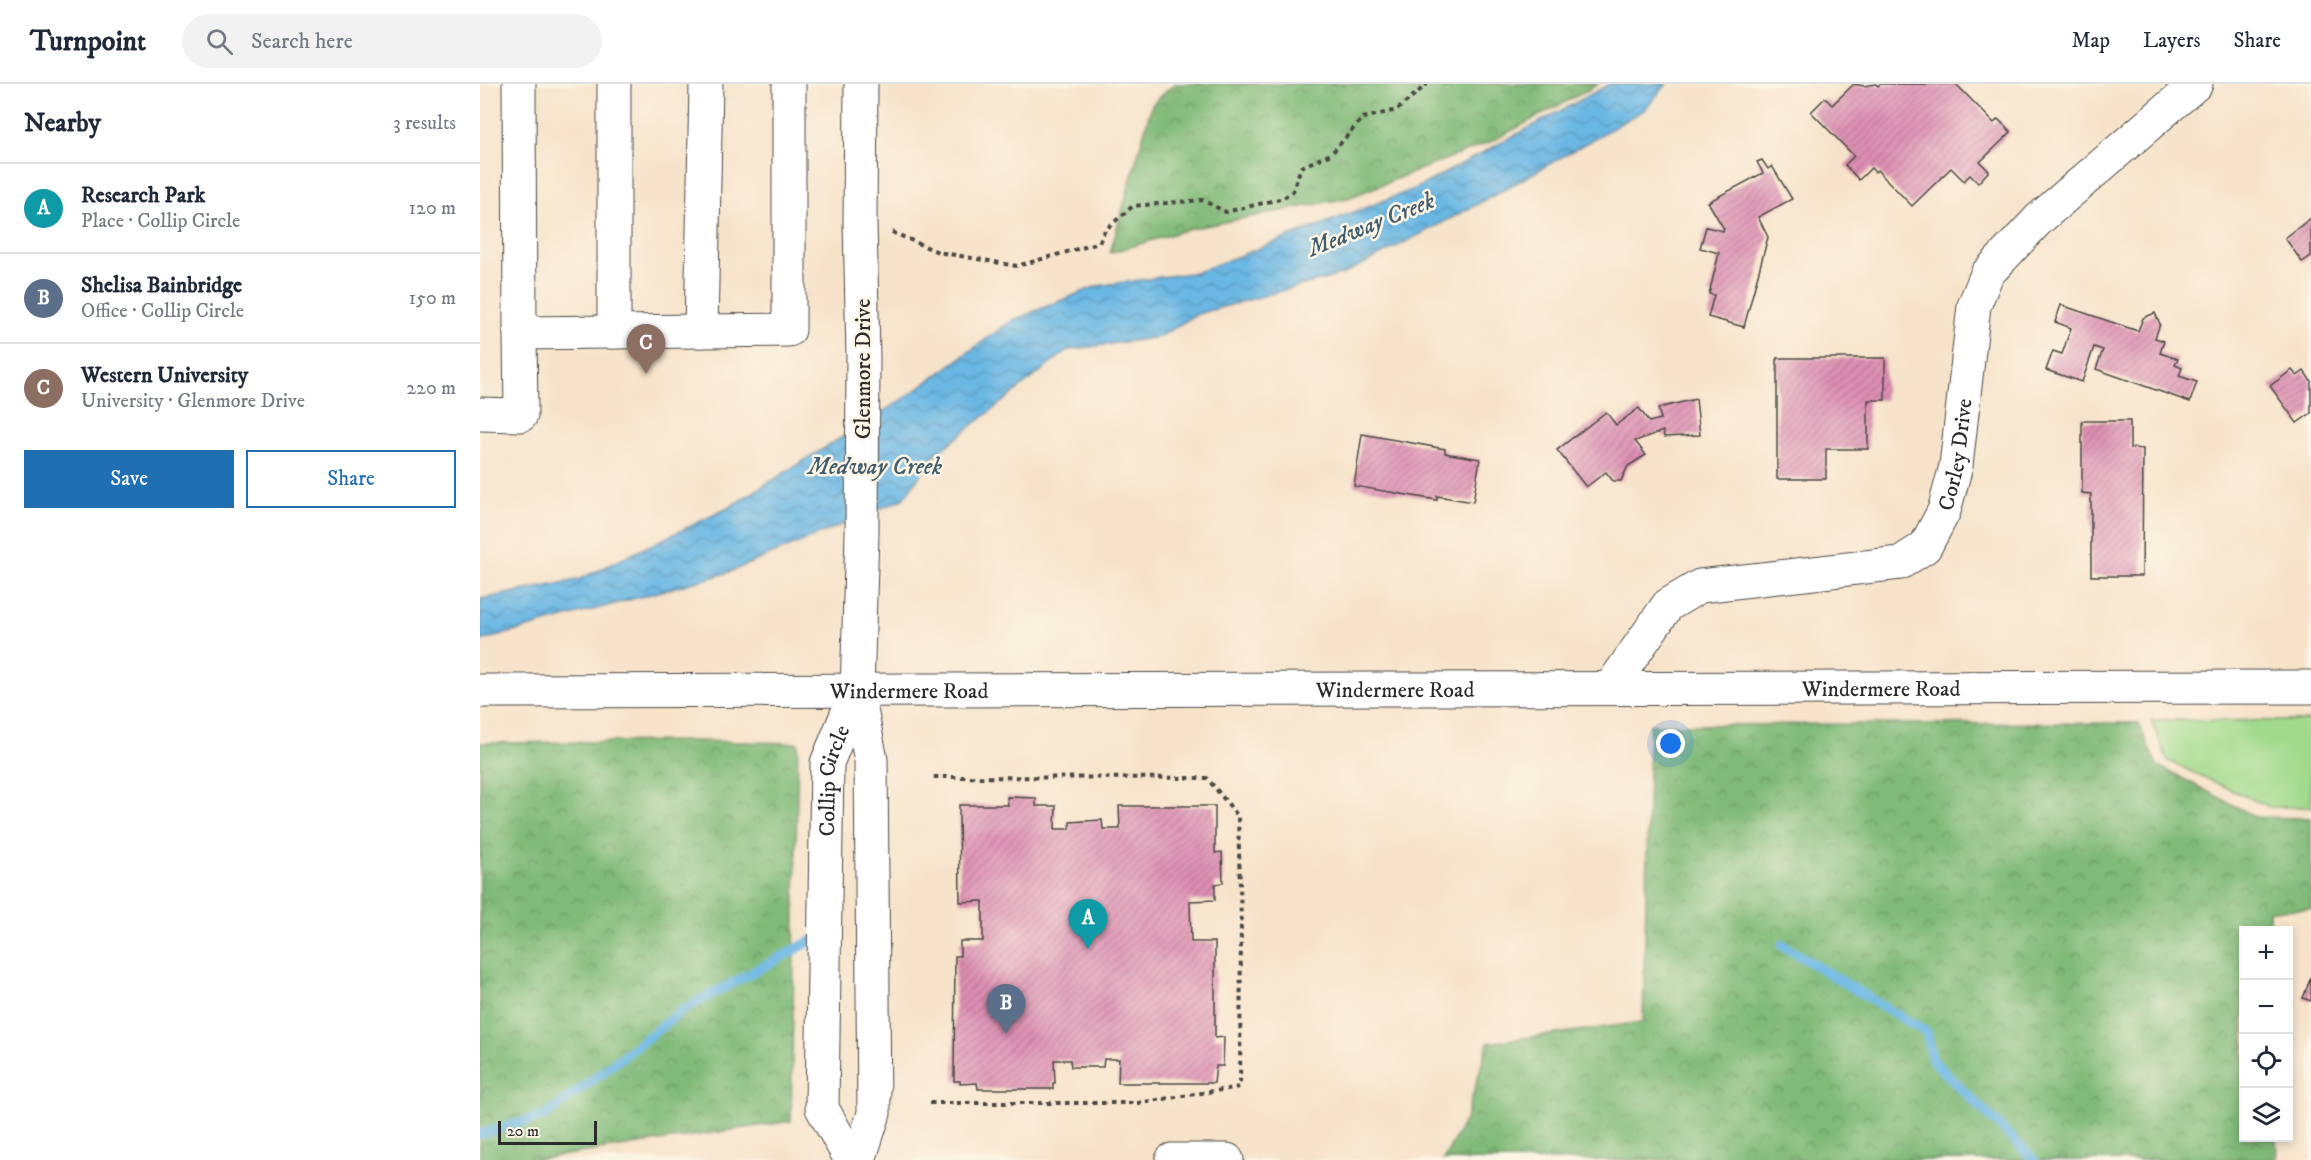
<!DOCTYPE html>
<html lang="en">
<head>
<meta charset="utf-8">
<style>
  :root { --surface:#fff; --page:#f2f2f3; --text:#1f2937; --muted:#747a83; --line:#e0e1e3; --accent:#1f6fb2 }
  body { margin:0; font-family:"IM FELL DW Pica",serif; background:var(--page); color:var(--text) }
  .controls { position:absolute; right:18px; bottom:18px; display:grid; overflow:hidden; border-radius:0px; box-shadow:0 3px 9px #0003 }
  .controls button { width:54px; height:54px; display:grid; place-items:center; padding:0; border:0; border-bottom:2px solid var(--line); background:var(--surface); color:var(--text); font:30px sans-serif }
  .scale { position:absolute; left:18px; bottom:15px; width:99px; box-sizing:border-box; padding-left:6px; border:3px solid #2b2b2b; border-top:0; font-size:16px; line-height:21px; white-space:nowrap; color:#2b2b2b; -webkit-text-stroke:4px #fcf5e5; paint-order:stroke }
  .you { position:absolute; left:1191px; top:660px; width:21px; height:21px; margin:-15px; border:4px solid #fff; border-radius:50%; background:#1a73e8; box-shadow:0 0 0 9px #1a73e833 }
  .badge { display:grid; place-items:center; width:39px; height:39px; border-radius:50%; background:var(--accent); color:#fff; font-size:20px; font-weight:700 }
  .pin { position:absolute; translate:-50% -50px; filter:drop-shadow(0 2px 3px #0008) }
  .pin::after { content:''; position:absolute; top:32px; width:21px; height:18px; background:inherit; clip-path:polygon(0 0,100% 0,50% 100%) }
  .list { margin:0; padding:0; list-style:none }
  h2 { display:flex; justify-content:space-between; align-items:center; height:78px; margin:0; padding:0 24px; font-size:26px }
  h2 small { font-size:20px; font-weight:400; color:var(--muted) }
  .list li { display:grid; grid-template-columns:39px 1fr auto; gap:18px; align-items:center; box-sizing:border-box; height:90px; padding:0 24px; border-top:2px solid var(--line) }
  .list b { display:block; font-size:22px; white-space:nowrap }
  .list p { margin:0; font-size:20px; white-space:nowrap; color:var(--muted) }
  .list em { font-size:20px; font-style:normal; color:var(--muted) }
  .actions { display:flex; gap:12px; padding:18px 24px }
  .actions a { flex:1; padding:14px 0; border:2px solid var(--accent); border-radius:0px; text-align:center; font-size:21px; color:var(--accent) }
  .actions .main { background:var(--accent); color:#fff }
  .icon { flex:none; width:33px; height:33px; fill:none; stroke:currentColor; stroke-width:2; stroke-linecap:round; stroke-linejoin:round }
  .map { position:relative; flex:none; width:1831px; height:1076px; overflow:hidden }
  header { display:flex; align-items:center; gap:36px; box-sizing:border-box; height:84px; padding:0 30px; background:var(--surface); border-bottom:2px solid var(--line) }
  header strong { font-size:28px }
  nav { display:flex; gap:33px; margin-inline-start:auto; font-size:21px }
  .search { width:420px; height:54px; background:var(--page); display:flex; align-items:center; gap:15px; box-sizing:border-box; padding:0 21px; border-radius:33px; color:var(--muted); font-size:22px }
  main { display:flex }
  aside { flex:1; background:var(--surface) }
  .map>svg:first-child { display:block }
</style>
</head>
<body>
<header>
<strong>Turnpoint</strong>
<div class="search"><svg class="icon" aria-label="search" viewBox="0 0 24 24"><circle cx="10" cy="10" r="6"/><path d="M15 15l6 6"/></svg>Search here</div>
<nav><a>Map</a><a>Layers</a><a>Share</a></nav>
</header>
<main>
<aside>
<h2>Nearby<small>3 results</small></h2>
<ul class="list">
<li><span class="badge" style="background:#0f9aa8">A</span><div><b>Research Park</b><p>Place · Collip Circle</p></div><em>120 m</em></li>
<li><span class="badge" style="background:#5c6f8a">B</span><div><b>Shelisa Bainbridge</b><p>Office · Collip Circle</p></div><em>150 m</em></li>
<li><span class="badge" style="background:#8d6e63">C</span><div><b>Western University</b><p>University · Glenmore Drive</p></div><em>220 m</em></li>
</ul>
<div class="actions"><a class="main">Save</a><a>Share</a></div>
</aside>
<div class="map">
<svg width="1831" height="1076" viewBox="0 0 1831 1076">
  <defs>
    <pattern id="forest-crowns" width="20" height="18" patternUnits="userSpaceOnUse" patternTransform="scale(1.5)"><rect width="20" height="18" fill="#80ba78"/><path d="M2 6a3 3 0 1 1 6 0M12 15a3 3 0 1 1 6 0" fill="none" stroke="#699763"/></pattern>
    <pattern id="water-waves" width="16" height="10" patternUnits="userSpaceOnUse" patternTransform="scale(1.5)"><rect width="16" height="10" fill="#6ab7e4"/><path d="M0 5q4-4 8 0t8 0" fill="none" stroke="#5795b9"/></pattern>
    <pattern id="building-hatch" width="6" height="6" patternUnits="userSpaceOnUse" patternTransform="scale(1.5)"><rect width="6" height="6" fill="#de8fb3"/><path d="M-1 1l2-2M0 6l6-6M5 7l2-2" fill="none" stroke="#b47592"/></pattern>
  </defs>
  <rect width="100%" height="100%" fill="#fcf5e5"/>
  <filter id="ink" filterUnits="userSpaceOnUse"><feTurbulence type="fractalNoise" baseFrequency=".0167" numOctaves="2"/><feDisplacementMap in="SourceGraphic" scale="12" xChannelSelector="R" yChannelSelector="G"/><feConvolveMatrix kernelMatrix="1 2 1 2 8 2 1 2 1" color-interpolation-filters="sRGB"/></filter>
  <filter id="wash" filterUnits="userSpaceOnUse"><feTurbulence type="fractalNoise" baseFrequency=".008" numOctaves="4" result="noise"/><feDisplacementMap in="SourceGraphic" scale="24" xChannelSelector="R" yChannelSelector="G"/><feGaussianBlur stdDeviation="1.35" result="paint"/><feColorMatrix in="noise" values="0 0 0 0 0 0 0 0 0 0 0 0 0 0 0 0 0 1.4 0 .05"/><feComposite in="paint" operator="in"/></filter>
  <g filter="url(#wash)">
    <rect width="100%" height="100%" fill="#f7e3ca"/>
    <path fill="#a1da8c" stroke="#66825c" stroke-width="1.5" d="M1671 636 1831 637V723H1789L1688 677Z"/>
    <g fill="url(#forest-crowns)" stroke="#567252" stroke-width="1.5">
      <path d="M694 0H1119L1010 58 868 114 709 145 630 169 672 21Z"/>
      <path d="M1658 639 1677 681 1776 733 1831 734V825L1789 826V846H1764V1054H1796L1797 1076H963L986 1034 1008 959 1163 938 1170 641Z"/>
      <path d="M214 657 318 659 311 1037 53 1076H0V659Z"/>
    </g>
    <path fill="url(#water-waves)" stroke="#4a7188" stroke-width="1.5" d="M1130 0H1187L1164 26 1013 112 864 190 717 230 679 253 588 266 456 370 423 415 247 489 0 557V515L98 496 248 424 422 316 533 236 617 202 717 188 937 104Z"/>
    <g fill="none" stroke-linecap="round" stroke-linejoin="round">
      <g stroke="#6ab7e4" stroke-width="10">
        <path d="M1302 861 1447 949 1452 976 1554 1076"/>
        <path d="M0 1050 67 1031 204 925 333 856"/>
      </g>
    </g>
    <g id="blocks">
      <g fill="url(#building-hatch)">
        <path d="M1374 0 1384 2 1396 0 1398 2 1400 0H1476L1514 39 1518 35 1531 48 1500 78 1509 87 1498 99 1490 91 1484 97 1471 84 1432 122 1397 86 1395 88 1391 84 1379 96 1365 81 1374 72 1331 28 1345 14 1352 21Z"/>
        <path d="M1282 76 1288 85 1292 82 1312 115 1278 133 1288 153 1264 243 1228 233 1234 211 1229 210 1239 169 1220 164 1226 143 1243 147 1244 145 1228 118 1283 89 1277 78Z"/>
        <path d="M1831 134V172L1822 178 1805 154Z"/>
        <path d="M1581 221 1658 247 1663 234 1675 229 1680 240 1675 254 1684 257 1680 269 1698 275 1695 281 1702 284 1699 292 1717 298 1710 318 1616 285 1623 266 1614 263 1602 298 1566 286 1573 267 1582 270 1591 244 1575 238Z"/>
        <path d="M1297 274H1405V316H1388V365H1346V395H1297Z"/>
        <path d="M1812 286 1817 292 1824 287 1831 297V329L1817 339 1790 302Z"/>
        <path d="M1216 315 1220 351 1184 353 1183 347 1155 357 1166 371 1148 382 1141 397H1133L1126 388 1106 403 1077 366 1126 328 1136 341 1159 324 1169 338 1181 335 1178 324Z"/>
        <path d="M1602 337H1650V364L1663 365 1662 492H1611V410L1602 409Z"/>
        <path d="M882 350 965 365V369L1000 375 993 418 957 412V416L874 402Z"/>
        <path d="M527 713 556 714V722H576L575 745H590V738L622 736 623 745H640L639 722H735V769L742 768 743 799 735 800V816L710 817 711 858H735V954L744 953 743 982H736L734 999H638L639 975H624L623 983H591L590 976H574L575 999H573V1005H498L497 999 480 1000V997H474L475 872H480V857H503V817L480 818 479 721H528Z"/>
        <path d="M1831 893V917L1823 914Z"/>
      </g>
    </g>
  </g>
  <g filter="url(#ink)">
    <use href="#blocks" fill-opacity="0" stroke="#4a4743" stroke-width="1.5"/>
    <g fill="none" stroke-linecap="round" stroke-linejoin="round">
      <g stroke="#4a4743" stroke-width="35">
        <g id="minor">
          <path d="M39 0 40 249 309 246V0"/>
          <path d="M134 0V248"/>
          <path d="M221 247 226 0"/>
          <path d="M0 330 41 331 40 249"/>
          <path id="s1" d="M1130 604 1188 521 1220 502 1420 479 1445 463 1464 427 1476 382 1494 222 1507 190 1559 135 1716 0"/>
          <path id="s2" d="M0 607 1831 603"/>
          <path id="s3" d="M371 1076 342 1024 347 679 377 606"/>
          <path d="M379 1076 394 1029 391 676 377 606 382 450 383 272 380 138 381 0"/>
          <path d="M692 1076H747"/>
        </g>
      </g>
      <g stroke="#4a4743" stroke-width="4" stroke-dasharray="4.5 4.5" stroke-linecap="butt">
        <path d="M412 148 458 168 537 182 619 159 625 146 653 122 722 116 746 128 804 114 813 107 821 83 851 70 883 34 917 26 947 0"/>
        <path d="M450 1019H658L760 1003 761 837 758 732 727 694 452 693"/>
      </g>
      <use href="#minor" stroke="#fff" stroke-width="33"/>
    </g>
  </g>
  <g text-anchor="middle" stroke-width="5" stroke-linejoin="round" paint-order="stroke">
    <g font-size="22" fill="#2b2b2b" stroke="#fcf5e5">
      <text transform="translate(382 285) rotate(-90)" y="8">Glenmore Drive</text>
      <text dy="8" stroke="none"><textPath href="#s1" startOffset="468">Corley Drive</textPath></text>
      <text dy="8" stroke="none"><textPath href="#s2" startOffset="1401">Windermere Road</textPath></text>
      <text dy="8" stroke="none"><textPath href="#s2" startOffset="915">Windermere Road</textPath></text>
      <text dy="8" stroke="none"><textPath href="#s2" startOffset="429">Windermere Road</textPath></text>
      <text dy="8" stroke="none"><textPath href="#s3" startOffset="388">Collip Circle</textPath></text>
    </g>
    <g font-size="24" font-style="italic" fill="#415c6c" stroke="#fcf5e5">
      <text transform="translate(891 140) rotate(-22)" y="8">Medway Creek</text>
      <text x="395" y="390">Medway Creek</text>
    </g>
  </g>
</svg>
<div class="controls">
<button>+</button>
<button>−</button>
<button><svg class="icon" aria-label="locate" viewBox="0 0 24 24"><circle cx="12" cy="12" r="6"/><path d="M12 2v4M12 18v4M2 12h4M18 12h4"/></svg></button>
<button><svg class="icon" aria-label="layers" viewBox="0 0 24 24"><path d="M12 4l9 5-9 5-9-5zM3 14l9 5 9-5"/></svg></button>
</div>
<div class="scale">20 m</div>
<div class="you"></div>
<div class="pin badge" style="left:608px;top:865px;background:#0f9aa8">A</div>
<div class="pin badge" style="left:526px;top:950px;background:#5c6f8a">B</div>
<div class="pin badge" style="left:166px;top:290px;background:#8d6e63">C</div>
</div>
</main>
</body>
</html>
